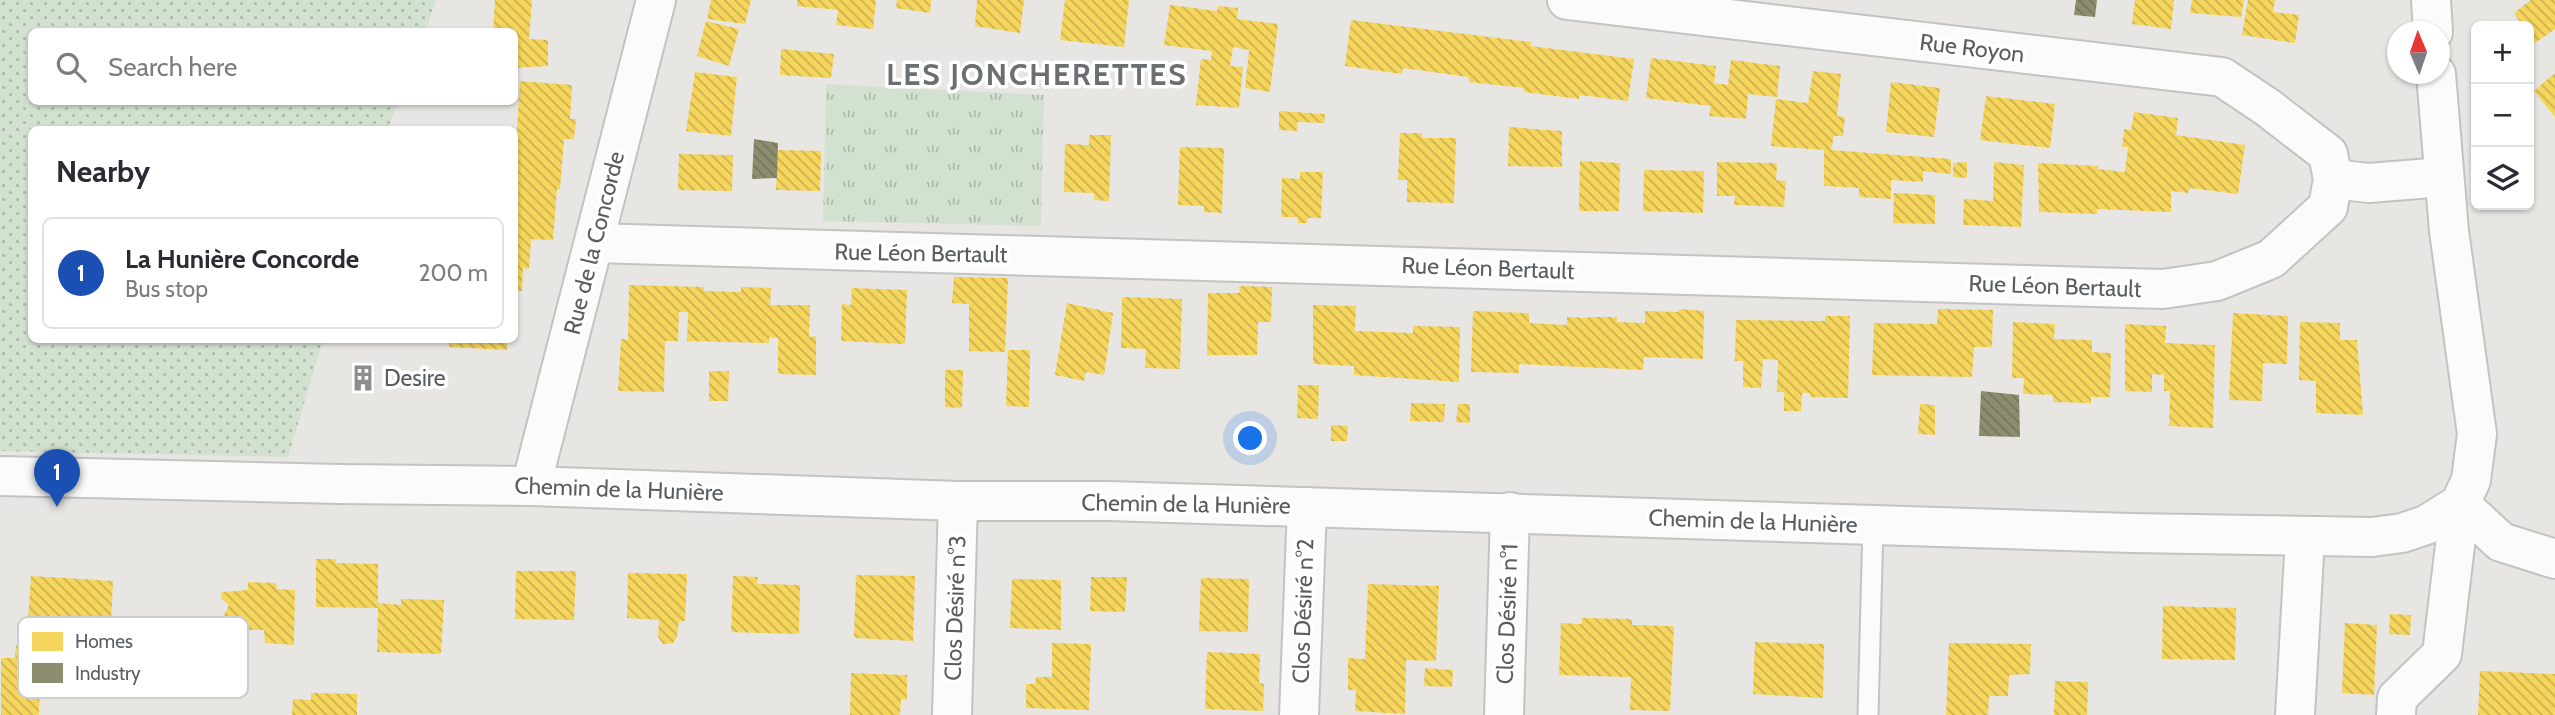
<!DOCTYPE html>
<html lang="en">
<head>
<meta charset="utf-8">
<style>
  :root { --surface:#fff; --page:#f2f2f3; --text:#2b2b33; --muted:#7c7c81; --line:#e1e1e2; --accent:#8b8d8e }
  body { margin:0; font-family:Cabin,sans-serif; background:var(--page); color:var(--text) }
  .controls { position:absolute; right:21px; top:21px; display:grid; overflow:hidden; border-radius:10px; box-shadow:0 2px 5px #0004 }
  .controls button { width:63px; height:63px; display:grid; place-items:center; padding:0; border:0; border-bottom:2px solid var(--line); background:var(--surface); color:var(--text); font:35px sans-serif }
  .compass { position:absolute; left:2387px; top:21px; width:63px; height:63px; border-radius:50%; background:var(--surface); box-shadow:0 2px 5px #0004; rotate:358deg }
  .you { position:absolute; left:1251px; top:439px; width:24px; height:24px; margin:-18px; border:5px solid #fff; border-radius:50%; background:#1a73e8; box-shadow:0 0 0 10px #1a73e833 }
  .badge { display:grid; place-items:center; width:46px; height:46px; border-radius:50%; background:var(--accent); color:#fff; font-size:23px; font-weight:700 }
  .pin { position:absolute; translate:-50% -58px; filter:drop-shadow(0 2px 4px #0008) }
  .pin::after { content:''; position:absolute; top:37px; width:24px; height:21px; background:inherit; clip-path:polygon(0 0,100% 0,50% 100%) }
  .list { margin:0; padding:0; list-style:none }
  h2 { display:flex; justify-content:space-between; align-items:center; height:91px; margin:0; padding:0 28px; font-size:30px }
  h2 small { font-size:23px; font-weight:400; color:var(--muted) }
  .list li { display:grid; grid-template-columns:46px 1fr auto; gap:21px; align-items:center; box-sizing:border-box; height:112px; margin:0 14px 14px; padding:0 14px; border:2px solid var(--line); border-radius:10px }
  .list b { display:block; font-size:26px; white-space:nowrap }
  .list p { margin:0; font-size:23px; white-space:nowrap; color:var(--muted) }
  .list em { font-size:23px; font-style:normal; color:var(--muted) }
  .icon { flex:none; width:38px; height:38px; fill:none; stroke:currentColor; stroke-width:2; stroke-linecap:round; stroke-linejoin:round }
  .map { position:relative; flex:none; width:2555px; height:715px; overflow:hidden }
  .search { position:absolute; background:var(--surface); box-shadow:0 2px 5px #0004; left:28px; top:28px; width:490px; height:77px; display:flex; align-items:center; gap:18px; box-sizing:border-box; padding:0 24px; border-radius:10px; color:var(--muted); font-size:26px }
  .panel { position:absolute; background:var(--surface); box-shadow:0 2px 5px #0004; left:28px; top:126px; width:490px; height:217px; border-radius:10px }
  .map>svg:first-child { display:block }
</style>
</head>
<body>
<div class="map">
<svg width="2555" height="715" viewBox="0 0 2555 715">
  <defs>
    <pattern id="grass-dots" width="8" height="8" patternUnits="userSpaceOnUse" patternTransform="scale(1.75)"><rect width="8" height="8" fill="#d3e2d0"/><path d="M2 2h.1M6 6h.1" fill="none" stroke="#aebaac" stroke-width="1.8" stroke-linecap="round"/></pattern>
    <pattern id="park-tufts" width="24" height="20" patternUnits="userSpaceOnUse" patternTransform="scale(1.75)"><rect width="24" height="20" fill="#d3e2d0"/><path d="M3 7l-1-3M5 7V3M7 7l1-3M15 17l-1-3M17 17v-4M19 17l1-3" fill="none" stroke="#aebaac"/></pattern>
    <pattern id="homes-back-hatch" width="6" height="6" patternUnits="userSpaceOnUse" patternTransform="scale(1.75)"><rect width="6" height="6" fill="#f6d55c"/><path d="M-1 5l2 2M0 0l6 6M5-1l2 2" fill="none" stroke="#cab04f"/></pattern>
    <pattern id="industry-back-hatch" width="6" height="6" patternUnits="userSpaceOnUse" patternTransform="scale(1.75)"><rect width="6" height="6" fill="#8c8c6e"/><path d="M-1 5l2 2M0 0l6 6M5-1l2 2" fill="none" stroke="#75765e"/></pattern>
  </defs>
  <rect width="100%" height="100%" fill="#e8e6e3"/>
  <path fill="url(#grass-dots)" d="M0 0H436L425 31 32 32V102H398L388 129 32 130V340H323L288 457 0 451Z"/>
  <path fill="url(#park-tufts)" d="M826 84 1044 95 1041 226 823 221Z"/>
  <g fill="url(#homes-back-hatch)">
    <path d="M495 0H532L529 39 548 40V66L514 68V32H493Z"/>
    <path d="M711 0H751L745 24 707 19Z"/>
    <path d="M797 0H876L873 29 836 25 838 10 797 6Z"/>
    <path d="M897 0H931L930 13 896 8Z"/>
    <path d="M977 0H1024L1020 33 975 26Z"/>
    <path d="M1065 0H1129L1124 47 1060 40Z"/>
    <path d="M2135 0H2174L2171 29 2132 24Z"/>
    <path d="M2192 0H2244L2241 17 2190 13Z"/>
    <path d="M2248 0H2275L2273 12 2299 15 2295 43 2242 35Z"/>
    <path d="M2531 0H2555V29L2535 43 2529 34V26H2523L2514 13Z"/>
    <path d="M1170 5 1217 11 1218 6 1238 8 1237 19 1278 24 1270 92 1245 88 1249 50 1233 47 1230 66 1243 67 1239 108 1196 105 1201 59 1211 60 1212 51 1164 45Z"/>
    <path d="M1351 20 1531 42 1530 46 1634 59 1628 101 1580 95 1579 99 1524 92V88L1469 82V77L1403 68 1402 74 1345 66Z"/>
    <path d="M706 21 739 29 729 66 697 56Z"/>
    <path d="M781 49 834 54 831 78 780 75Z"/>
    <path d="M1651 58 1716 66 1714 83 1728 85 1731 60 1780 66 1777 97 1748 94 1746 119 1709 116 1711 106 1646 98Z"/>
    <path d="M1813 71 1841 74 1837 116 1845 117 1843 136H1834L1831 150 1951 159V174L1923 171V182L1891 180V199L1859 197V188L1824 186V150L1771 146 1776 99 1808 103Z"/>
    <path d="M695 72 737 77 731 136 686 131Z"/>
    <path d="M2555 73V117L2534 91Z"/>
    <path d="M520 81 572 85 570 119H576L574 139H564L560 189H557L553 240 531 239 529 269 523 268 522 291 514 290V178Z"/>
    <path d="M1891 82 1940 88 1934 137 1886 132Z"/>
    <path d="M1986 96 2055 104 2050 148 1980 140Z"/>
    <path d="M1279 111 1325 114 1324 123 1297 122V131L1279 130Z"/>
    <path d="M2134 112 2178 118 2176 135 2245 145 2238 194 2190 188 2188 193 2171 191V212L2097 209V214L2039 212 2038 163 2098 166V169L2125 172 2128 147H2122L2124 129 2131 130Z"/>
    <path d="M1509 127 1562 131V167L1508 166Z"/>
    <path d="M1400 133H1422V138H1456L1454 203 1407 202V180H1398Z"/>
    <path d="M1089 135H1111L1109 201 1094 200V193L1064 192 1065 144 1089 145Z"/>
    <path d="M1180 147 1224 148 1222 213 1204 212V206L1178 205Z"/>
    <path d="M778 150 821 151 820 191 776 190Z"/>
    <path d="M679 154 733 155 732 191 678 190Z"/>
    <path d="M1580 161 1620 163 1619 211H1579Z"/>
    <path d="M1717 162 1777 163 1776 180 1786 181 1784 207 1734 205 1735 196H1717Z"/>
    <path d="M1967 162V178L1953 177V163Z"/>
    <path d="M1994 162 2024 165 2021 227 1963 225 1964 199 1993 201Z"/>
    <path d="M1644 170 1704 171 1703 213 1643 211Z"/>
    <path d="M1300 172H1323L1321 218H1307V223H1298V217H1281L1282 178 1300 179Z"/>
    <path d="M1894 193 1935 195V224L1893 223Z"/>
    <path d="M954 277 1008 278 1005 352 969 351V304L952 303Z"/>
    <path d="M629 285 704 287V291L741 292V287L771 288 770 305H810L809 337 816 336V375L778 374V338L769 337V343L687 341 688 312H679L678 341H665L664 392 618 391 621 339 628 340Z"/>
    <path d="M1239 286 1272 287 1271 322H1258L1257 355H1207L1208 293H1240Z"/>
    <path d="M852 288 907 290 905 344 841 341 842 304 851 305Z"/>
    <path d="M1122 297 1182 299 1180 369 1145 368 1146 349 1121 348Z"/>
    <path d="M1067 303 1113 313 1104 375 1086 372 1084 381 1055 375Z"/>
    <path d="M1313 305 1356 306 1355 331 1413 333V326L1460 327 1459 382 1354 375V366L1313 364Z"/>
    <path d="M1679 309 1704 311 1703 359 1644 357 1643 370 1519 364V373L1471 372 1473 311 1529 313V323L1567 325V317L1588 318V317H1617V322L1645 323V311L1678 312Z"/>
    <path d="M1938 309 1993 310 1992 347H1974L1972 377 1872 375 1874 323 1937 324Z"/>
    <path d="M2233 313 2288 316 2287 364 2263 363 2262 401 2229 400Z"/>
    <path d="M1825 316H1850L1848 398 1810 397V393H1802L1801 411H1784V392H1777L1778 360 1763 359 1761 388 1743 387V361H1735L1736 320 1825 321Z"/>
    <path d="M2013 322 2055 324 2054 339 2092 340V352L2111 353 2110 397H2091V403L2053 402V395L2023 394 2024 378H2012Z"/>
    <path d="M2300 322 2340 323V340H2357L2363 415 2316 413V381L2299 380Z"/>
    <path d="M2125 324 2166 326 2165 343 2215 345 2213 428 2169 426 2170 391H2164V375L2152 374V392L2125 391Z"/>
    <path d="M449 340H507V350L449 347Z"/>
    <path d="M1008 350H1030L1029 407 1006 406Z"/>
    <path d="M372 365 374 384 354 386 352 366Z"/>
    <path d="M945 370H963L962 408 945 407Z"/>
    <path d="M709 371H729L728 401H709Z"/>
    <path d="M1298 385H1319L1318 419 1297 418Z"/>
    <path d="M1411 403 1445 404 1444 422 1410 421Z"/>
    <path d="M1458 404H1470V423L1456 422Z"/>
    <path d="M1920 404 1935 405V435L1918 434Z"/>
    <path d="M1331 425 1348 426 1347 441H1331Z"/>
    <path d="M316 559H336V563L378 564V603L401 605V599L444 600 441 654 377 652 378 608 316 607Z"/>
    <path d="M516 571H576L574 620 515 619Z"/>
    <path d="M628 573 687 574 685 621H679L677 637 673 643 663 644 658 637 659 620 627 618Z"/>
    <path d="M856 575 915 576 913 641 854 638Z"/>
    <path d="M31 576 113 581 110 645 75 643 76 623 28 620Z"/>
    <path d="M733 576 758 577 757 584 800 585 799 634 731 632Z"/>
    <path d="M1091 577H1127L1125 612 1090 611Z"/>
    <path d="M1201 578 1249 579 1248 632 1199 631Z"/>
    <path d="M1012 579 1061 580V630L1010 628Z"/>
    <path d="M248 582 276 583 277 589 295 590 294 645 265 643 264 630H241L215 666 180 642 199 615 212 623 218 615 222 619 229 605 221 598 222 592 248 590Z"/>
    <path d="M1368 584 1439 586 1436 661 1406 660 1405 714 1355 711 1356 690H1348V658L1365 659Z"/>
    <path d="M2163 606 2236 608 2235 660 2162 659Z"/>
    <path d="M2390 614 2411 615 2410 635 2389 634Z"/>
    <path d="M1582 618 1632 619V625L1674 626 1670 711 1630 710 1631 677 1559 675 1561 623 1582 624Z"/>
    <path d="M2345 623 2377 625 2374 695 2342 693Z"/>
    <path d="M1755 642 1824 644 1823 698 1753 694Z"/>
    <path d="M1052 643 1091 644 1089 710 1026 708V684H1035L1036 677H1052Z"/>
    <path d="M1949 643 2031 644 2030 674 2009 675 2008 696H1989L1988 715H1946Z"/>
    <path d="M16 645H41L39 715H1V658H15Z"/>
    <path d="M1207 652 1260 654 1259 683 1264 684 1263 711 1205 709Z"/>
    <path d="M1425 668 1453 670 1452 687 1424 686Z"/>
    <path d="M2480 671 2555 674V715H2478Z"/>
    <path d="M851 673 907 675V699H901L900 715H850Z"/>
    <path d="M2055 681 2088 682 2087 715H2054Z"/>
    <path d="M311 693 357 694V715H292L293 699 311 700Z"/>
  </g>
  <g fill="url(#industry-back-hatch)">
    <path d="M2076 0H2097L2095 17 2074 15Z"/>
    <path d="M754 139 778 143 777 178 752 179Z"/>
    <path d="M1981 391 2019 395 2020 437 1979 436Z"/>
  </g>
  <g fill="none" stroke-linecap="round" stroke-linejoin="round">
    <g stroke="#c2c3c3" stroke-width="23">
      <path id="lane" d="M1868 715 1873 525"/>
    </g>
    <g stroke="#c2c3c3" stroke-width="42">
      <g id="street">
        <path d="M2431 0 2433 32"/>
        <path d="M2333 179 2369 183 2443 177"/>
        <path d="M594 243 2163 289 2217 281 2271 259 2328 207 2333 179 2328 154 2267 107 2222 77 1567 0"/>
        <path d="M0 476 340 484 531 486 958 501H1108L2131 533 2372 537 2402 533 2426 525 2460 504 2471 480 2477 434 2449 231 2436 74"/>
        <path d="M531 486 656 0"/>
        <path d="M2460 504 2501 542 2555 559"/>
        <path d="M952 715 958 501"/>
        <path d="M1299 715 1307 507"/>
        <path d="M1504 715 1510 512"/>
        <path d="M2295 715 2305 537"/>
        <path d="M2396 715 2397 698 2442 654 2460 504"/>
      </g>
    </g>
    <use href="#lane" stroke="#fcfbfb" stroke-width="19"/>
    <use href="#street" stroke="#fcfbfb" stroke-width="38"/>
  </g>
  <defs>
    <g id="building-bare" transform="scale(2.1)"><path d="M-4-6H4V6H1V3H-1V6H-4ZM-2.5-4.3h1.7v1.8h-1.7ZM.8-4.3h1.7v1.8H.8ZM-2.5-1h1.7V.8h-1.7ZM.8-1h1.7V.8H.8Z" fill="#8b8d8e" stroke="#fff" stroke-width="2.5" paint-order="stroke"/></g>
  </defs>
  <g fill-rule="evenodd">
    <use href="#building-bare" x="363" y="378"/>
  </g>
  <g text-anchor="middle" stroke-width="7" stroke-linejoin="round" paint-order="stroke">
    <g font-size="23" fill="#595d60" stroke="#fff">
      <text transform="translate(1972 48) rotate(7)" y="8">Rue Royon</text>
      <text transform="translate(594 243) rotate(-76)" y="8">Rue de la Concorde</text>
      <text transform="translate(921 253) rotate(1)" y="8">Rue Léon Bertault</text>
      <text transform="translate(1488 268) rotate(2)" y="8">Rue Léon Bertault</text>
      <text transform="translate(2055 286) rotate(2)" y="8">Rue Léon Bertault</text>
      <text transform="translate(619 489) rotate(2)" y="8">Chemin de la Hunière</text>
      <text transform="translate(1186 504) rotate(1)" y="8">Chemin de la Hunière</text>
      <text transform="translate(1753 521) rotate(2)" y="8">Chemin de la Hunière</text>
      <text transform="translate(955 608) rotate(-88)" y="8">Clos Désiré n°3</text>
      <text transform="translate(1303 611) rotate(-88)" y="8">Clos Désiré n°2</text>
      <text transform="translate(1507 614) rotate(-88)" y="8">Clos Désiré n°1</text>
    </g>
    <g font-size="23" fill="#595d60" stroke="#fff" text-anchor="start">
      <text x="384" y="386">Desire</text>
    </g>
    <g font-size="30" font-weight="bold" letter-spacing="2" fill="#6a6f72" stroke="#fff">
      <text x="1037" y="85">LES JONCHERETTES</text>
    </g>
  </g>
  <rect x="18" y="617" width="230" height="81" rx="10" fill="#fff" stroke="#cdcecf" stroke-width="2"/>
  <rect x="32" y="632" width="31" height="19" fill="#f6d55c"/>
  <rect x="32" y="663" width="31" height="20" fill="#8c8c6e"/>
  <g font-size="19" fill="#595d60">
    <text x="75" y="648">Homes</text>
    <text x="75" y="680">Industry</text>
  </g>
</svg>
<div class="controls">
<button>+</button>
<button>−</button>
<button><svg class="icon" aria-label="layers" viewBox="0 0 24 24"><path d="M12 4l9 5-9 5-9-5zM3 14l9 5 9-5"/></svg></button>
</div>
<svg class="compass" viewBox="-18 -18 36 36"><path d="M0-13l5 13h-10z" fill="#e53935"/><path d="M0 13l5-13h-10z" fill="#7c7c81"/></svg>
<div class="you"></div>
<div class="pin badge" style="left:57px;top:507px;background:#1a4fb4">1</div>
<div class="search"><svg class="icon" aria-label="search" viewBox="0 0 24 24"><circle cx="10" cy="10" r="6"/><path d="M15 15l6 6"/></svg>Search here</div>
<section class="panel">
<h2>Nearby<small></small></h2>
<ul class="list">
<li><span class="badge" style="background:#1a4fb4">1</span><div><b>La Hunière Concorde</b><p>Bus stop</p></div><em>200 m</em></li>
</ul>
</section>
</div>
</body>
</html>
